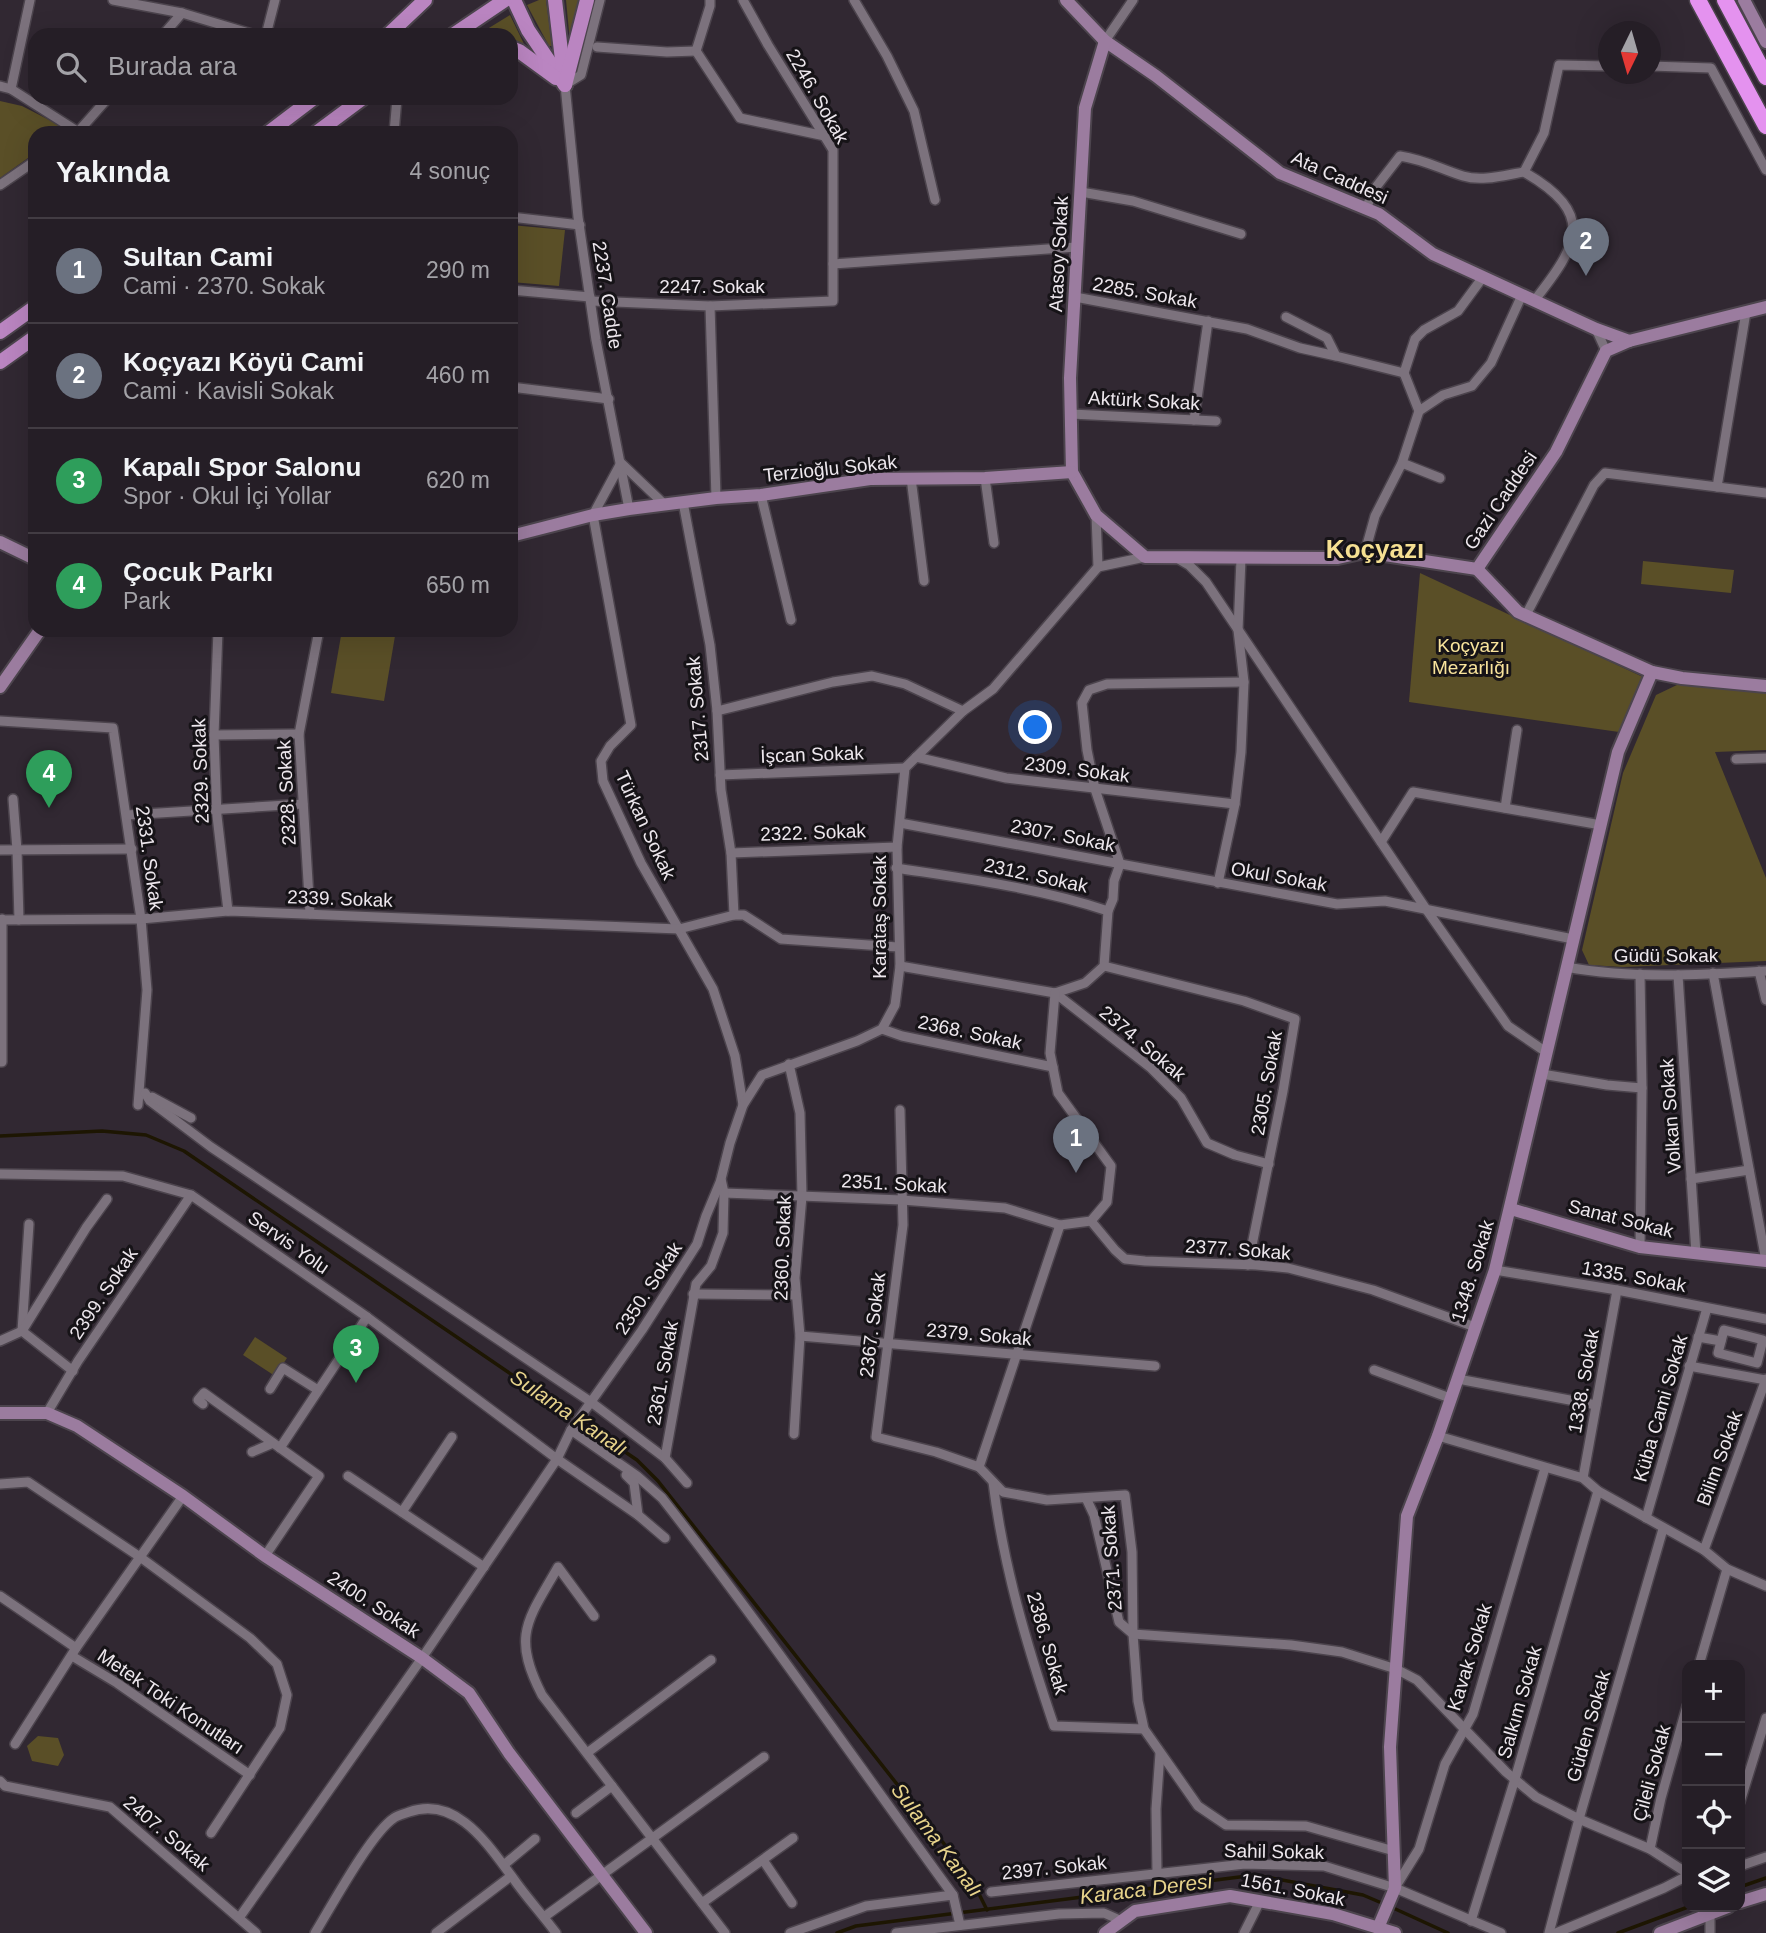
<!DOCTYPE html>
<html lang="tr">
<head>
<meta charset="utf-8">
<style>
  :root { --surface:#251e26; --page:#312b32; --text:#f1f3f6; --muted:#a3a2a7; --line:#423c43; --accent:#0b8043 }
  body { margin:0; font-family:Arial,sans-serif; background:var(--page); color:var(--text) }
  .controls { position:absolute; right:21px; bottom:21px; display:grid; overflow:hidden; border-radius:14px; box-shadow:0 7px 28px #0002 }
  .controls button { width:63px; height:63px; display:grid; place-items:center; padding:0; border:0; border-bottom:2px solid var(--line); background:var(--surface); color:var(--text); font:35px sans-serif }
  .compass { position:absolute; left:1598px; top:21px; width:63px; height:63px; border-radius:50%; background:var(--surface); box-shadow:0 7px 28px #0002; rotate:185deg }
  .you { position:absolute; left:1036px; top:728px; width:24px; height:24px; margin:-18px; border:5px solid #fff; border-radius:50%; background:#1a73e8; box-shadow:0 0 0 10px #1a73e833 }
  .badge { display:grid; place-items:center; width:46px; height:46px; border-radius:50%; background:var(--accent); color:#fff; font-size:23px; font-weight:700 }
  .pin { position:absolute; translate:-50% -58px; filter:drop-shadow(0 2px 4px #0008) }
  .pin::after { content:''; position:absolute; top:37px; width:24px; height:21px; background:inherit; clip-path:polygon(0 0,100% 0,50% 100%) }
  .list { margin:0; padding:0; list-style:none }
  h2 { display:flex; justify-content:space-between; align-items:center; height:91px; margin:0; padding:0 28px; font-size:30px }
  h2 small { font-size:23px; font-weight:400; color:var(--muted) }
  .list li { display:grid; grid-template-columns:46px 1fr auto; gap:21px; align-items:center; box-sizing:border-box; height:105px; padding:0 28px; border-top:2px solid var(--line) }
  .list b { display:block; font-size:26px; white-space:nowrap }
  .list p { margin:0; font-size:23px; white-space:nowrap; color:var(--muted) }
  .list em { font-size:23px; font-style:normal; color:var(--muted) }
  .icon { flex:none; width:38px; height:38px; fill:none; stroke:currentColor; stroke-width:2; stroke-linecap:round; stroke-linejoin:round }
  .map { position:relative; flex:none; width:1766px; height:1933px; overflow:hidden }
  .search { position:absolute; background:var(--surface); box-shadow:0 7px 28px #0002; left:28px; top:28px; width:490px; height:77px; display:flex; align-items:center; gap:18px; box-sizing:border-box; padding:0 24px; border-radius:21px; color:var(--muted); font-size:26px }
  .panel { position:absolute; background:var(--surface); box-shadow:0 7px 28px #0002; left:28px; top:126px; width:490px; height:511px; border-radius:21px }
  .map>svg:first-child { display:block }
</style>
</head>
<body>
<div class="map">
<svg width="1766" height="1933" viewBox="0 0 1766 1933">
  <rect width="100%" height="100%" fill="#312832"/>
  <g fill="#5a4f27">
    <path d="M539 0H546L552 46H549L527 5Z"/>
    <path d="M566 0H582L570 42Z"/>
    <path d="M510 15 524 44 511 38V35L484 31Z"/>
    <path d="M0 101 22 106 59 125V133H35V153L0 178Z"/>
    <path d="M511 225 565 230 559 286 511 282Z"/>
    <path d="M1643 561 1734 570 1731 593 1641 584Z"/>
    <path d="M1420 573 1643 677 1619 732 1409 702Z"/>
    <path d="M342 630H396L384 701 331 693Z"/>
    <path d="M1679 684 1766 692V750L1715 752 1766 878V961L1623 967 1589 965 1582 950 1623 773 1656 695Z"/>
    <path d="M255 1337 287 1358 275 1376 243 1355Z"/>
    <path d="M38 1736 58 1738 64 1755 58 1766 32 1761 27 1746Z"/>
  </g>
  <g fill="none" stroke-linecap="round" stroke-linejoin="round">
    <g stroke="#1d1602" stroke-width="3.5">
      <path d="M0 1136 102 1131 146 1135 184 1151 637 1460 658 1481 971 1878 987 1910"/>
      <path d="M1740 1887 1766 1878"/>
      <path d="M1391 1907 1448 1933"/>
      <path d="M837 1933 856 1926 1255 1875 1363 1895 1384 1904"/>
      <path d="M1618 1933 1688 1907"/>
    </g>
    <g stroke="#4c444d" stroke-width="12">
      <g id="street">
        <path d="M113 0 182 13 255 35"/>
        <path d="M600 0 581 75 565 85 578 217 596 340 629 509"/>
        <path d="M854 0 887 56 914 111 935 200"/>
        <path d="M163 35 182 13"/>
        <path d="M266 35 275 0"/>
        <path d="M1105 41 1133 0"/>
        <path d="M597 47 667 52 696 51"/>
        <path d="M696 51 740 118 825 136"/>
        <path d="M696 51 710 6V0"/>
        <path d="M1650 66 1711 68 1766 170"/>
        <path d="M0 86 11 89 80 133"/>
        <path d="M11 89 30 0"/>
        <path d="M77 133 108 98"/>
        <path d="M394 133 397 98"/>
        <path d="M1524 172 1544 133 1559 65 1608 66"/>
        <path d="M0 185 35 161"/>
        <path d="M1081 192 1133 201 1241 234"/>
        <path d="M1366 208 1376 187 1400 156C1426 160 1440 169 1463 176 1482 182 1505 175 1524 172 1597 214 1578 245 1534 301"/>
        <path d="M511 217 580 225"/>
        <path d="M833 264 1076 247"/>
        <path d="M511 290 590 297"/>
        <path d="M1075 297 1247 329 1300 348 1336 356"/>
        <path d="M591 301 710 306 833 301V150L768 45 743 0"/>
        <path d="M710 306 716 498"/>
        <path d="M1286 317 1327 338 1336 356 1404 373"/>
        <path d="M1596 329 1606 351"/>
        <path d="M511 387 609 399"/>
        <path d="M1419 411 1443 395 1472 386 1491 363 1522 295"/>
        <path d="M1071 414 1216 421"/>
        <path d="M1194 420 1208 321"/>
        <path d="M1402 463 1440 478"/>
        <path d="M911 478 924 581"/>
        <path d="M985 478 994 543"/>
        <path d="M1717 487 1746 312"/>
        <path d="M761 495 791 620"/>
        <path d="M683 502 710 645 717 711 721 790 731 853 734 915"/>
        <path d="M664 504 621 463 593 515 631 725 610 746 601 761 603 781 641 863 713 989 735 1056 743 1105"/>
        <path d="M1365 552 1375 516 1402 463 1419 411 1404 373 1415 339 1424 330 1458 311 1483 277"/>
        <path d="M1177 558 1189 565 1206 582 1426 909 1508 1026 1546 1052"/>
        <path d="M1098 567 1145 557"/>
        <path d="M1526 615 1594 485 1605 473 1766 493"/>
        <path d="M218 630 214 735 217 816 228 911"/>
        <path d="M717 711 833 682 872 676 905 684 963 711"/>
        <path d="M0 721 113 728 141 919 147 990 138 1105"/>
        <path d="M214 735 299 734"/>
        <path d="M916 757 1006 778 1235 804"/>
        <path d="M1736 759 1766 758"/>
        <path d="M720 775 905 768"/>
        <path d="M13 799 17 850 19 920"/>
        <path d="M1505 808 1517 730"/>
        <path d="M127 815 303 804"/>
        <path d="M900 823 1337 904 1385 901 1573 939"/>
        <path d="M1381 842 1413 792 1601 825"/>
        <path d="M0 850 132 849"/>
        <path d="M731 853 897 847"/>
        <path d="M896 868C968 879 1040 888 1108 911L1104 966 1085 983 1055 993 900 966"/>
        <path d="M1218 883 1235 804 1241 752 1244 682 1238 630 1241 559"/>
        <path d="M1108 911 1113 899 1114 881 1120 864 1095 789 1087 750 1082 703 1089 690 1107 684 1244 682"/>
        <path d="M310 914 299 734 319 630"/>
        <path d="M0 920 141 919 228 911 679 929 734 915H744L781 939 898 947"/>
        <path d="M1104 966 1244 1001 1295 1019 1283 1091 1248 1265"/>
        <path d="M1566 967C1632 979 1700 975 1766 971"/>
        <path d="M1759 971 1766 1000"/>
        <path d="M1713 973 1766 1261"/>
        <path d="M1678 975 1696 1254"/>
        <path d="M1055 993 1151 1068 1181 1098 1207 1143 1235 1155 1269 1164"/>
        <path d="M882 1029 902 1036 1053 1067"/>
        <path d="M0 1062H2V919"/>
        <path d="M789 1064 800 1113 802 1196 795 1278 800 1336 794 1434"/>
        <path d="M1542 1074 1607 1085 1642 1088"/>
        <path d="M145 1093 150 1101 211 1147 591 1402 665 1458 687 1483"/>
        <path d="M152 1097 191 1118"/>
        <path d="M900 1110 903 1225 876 1437 936 1452 979 1467"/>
        <path d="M0 1174 123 1176 191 1195 367 1317 557 1459 638 1515 665 1538"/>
        <path d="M1691 1179 1749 1170"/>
        <path d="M724 1193 902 1200 1005 1208 1060 1225 1091 1221 1107 1202 1111 1166 1058 1093 1050 1053 1055 993"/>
        <path d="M1091 1221 1115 1250 1125 1259 1145 1261 1256 1265 1288 1268 1373 1290 1475 1327"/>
        <path d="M29 1224 22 1331 73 1371"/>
        <path d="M1060 1225 979 1467 1003 1492 1047 1500 1125 1495 1132 1552 1133 1634 1138 1701 1144 1729 1198 1806 1226 1825 1306 1826 1394 1851"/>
        <path d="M1640 1247 1642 1088 1640 974"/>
        <path d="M1495 1270 1617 1290 1766 1319"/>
        <path d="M693 1294 796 1295"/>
        <path d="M1724 1330 1763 1340 1757 1363 1718 1353Z"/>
        <path d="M800 1336 1155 1366"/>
        <path d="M1698 1337 1721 1341"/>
        <path d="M0 1341 22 1331 86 1228 107 1199"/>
        <path d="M1689 1366 1766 1380"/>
        <path d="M1374 1370 1450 1398"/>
        <path d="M1458 1379 1596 1405"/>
        <path d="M270 1389 283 1368 318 1390"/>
        <path d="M203 1404 198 1400 204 1393 319 1476 265 1556"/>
        <path d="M47 1413 78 1361 191 1195"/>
        <path d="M571 1430 637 1476 662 1498C763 1627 856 1762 953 1895L960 1925"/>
        <path d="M1438 1436 1583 1478 1598 1491 1704 1550 1727 1569 1766 1586"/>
        <path d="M280 1448 367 1317"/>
        <path d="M252 1452 273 1443"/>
        <path d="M665 1458 696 1284 711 1266 723 1233 724 1193 721 1179 730 1143 743 1105 762 1075 857 1041 882 1029 895 1005 900 966 897 847 905 768 963 711 993 689 1098 567 1096 515"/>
        <path d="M626 1475 634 1483 638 1515"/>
        <path d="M348 1476 484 1567"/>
        <path d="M1583 1478 1617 1290"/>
        <path d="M993 1482C1003 1565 1027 1646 1054 1726L1144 1729"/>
        <path d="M0 1484 28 1482 140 1557 250 1638 277 1664 287 1695 280 1728 211 1833"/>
        <path d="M1086 1498 1094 1515 1119 1622 1133 1634 1291 1645 1342 1652 1396 1669 1417 1680 1506 1772 1536 1797 1579 1819 1650 1849 1687 1873"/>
        <path d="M402 1512 452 1437"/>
        <path d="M1646 1518 1707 1308"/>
        <path d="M1704 1550 1766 1379"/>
        <path d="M0 1596 76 1648"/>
        <path d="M594 1616 558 1567C528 1620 511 1635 542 1695L725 1933"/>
        <path d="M72 1656 117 1683 250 1775"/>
        <path d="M1699 1665 1727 1569"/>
        <path d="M15 1744 76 1648 183 1496"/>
        <path d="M587 1753 711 1660"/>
        <path d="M0 1781 5 1786 110 1807 256 1933"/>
        <path d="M1740 1802 1766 1718"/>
        <path d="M576 1813 612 1786"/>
        <path d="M1650 1849 1661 1798 1687 1706"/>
        <path d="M763 1860 792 1903"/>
        <path d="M505 1864 535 1839"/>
        <path d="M1740 1866 1766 1857"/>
        <path d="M1157 1873 1156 1809 1160 1753"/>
        <path d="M1396 1886 1419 1849 1445 1764 1473 1714 1545 1468"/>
        <path d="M991 1892 1245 1864 1324 1866 1395 1888 1501 1933"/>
        <path d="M702 1903 793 1838"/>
        <path d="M544 1917 764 1757"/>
        <path d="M239 1918 422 1658 557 1459 571 1430 642 1330 697 1244 706 1216 721 1180"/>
        <path d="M1471 1921 1515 1779 1598 1491"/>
        <path d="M315 1933C331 1907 371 1833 394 1818 398 1815 404 1814 409 1812 457 1795 488 1845 513 1878 526 1897 542 1914 556 1933"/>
        <path d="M436 1933 511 1876"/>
        <path d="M790 1933 866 1906 953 1895"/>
        <path d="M896 1933 1059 1914 1104 1913 1122 1921"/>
        <path d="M1244 1933 1260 1901"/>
        <path d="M1549 1933 1579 1819 1663 1529"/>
        <path d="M1556 1933 1664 1888 1687 1876"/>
        <path d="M1710 1933V1914"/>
      </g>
    </g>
    <g stroke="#4c444d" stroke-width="16">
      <g id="secondary">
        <path d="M1066 0 1105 41 1156 76 1280 173 1379 214 1433 254 1596 329 1629 341"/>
        <path d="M1744 0 1766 42"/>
        <path d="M1105 41 1085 108 1070 378 1072 472 1096 515 1145 557 1338 558 1365 552 1477 569 1556 452 1606 351 1629 341 1766 307"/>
        <path d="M511 536 593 515 629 509 716 498 761 495 870 479 985 478 1072 472"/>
        <path d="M0 542 35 559"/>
        <path d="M1477 569 1518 612 1652 672 1682 678 1766 686"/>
        <path d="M0 687 40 630"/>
        <path d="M1511 1209 1640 1247 1766 1261"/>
        <path d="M0 1413H47L77 1426 183 1496 265 1556 422 1658 469 1693 509 1753 646 1933"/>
        <path d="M1740 1902 1766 1894"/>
        <path d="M1378 1928 1395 1888 1390 1747 1407 1516 1438 1436 1495 1270 1618 752 1652 672"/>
        <path d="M1105 1933 1135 1911 1230 1896 1333 1914 1395 1933"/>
        <path d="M1660 1933 1728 1907"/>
      </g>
    </g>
    <g stroke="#4c444d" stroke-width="18">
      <g id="primary">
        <path d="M514 0 528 30 565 85"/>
        <path d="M555 0 564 77"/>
        <path d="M388 35 425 0"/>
        <path d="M453 35 505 0"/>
        <path d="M511 48 519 51 556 78"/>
        <path d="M565 85 587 0"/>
        <path d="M268 133 314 98"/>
        <path d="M316 133 363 98"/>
        <path d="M0 332 35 307"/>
        <path d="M0 362 35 337"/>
      </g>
    </g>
    <g stroke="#4c444d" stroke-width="19">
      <g id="highway">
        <path d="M1698 0 1766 126"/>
        <path d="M1725 0 1766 77"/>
      </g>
    </g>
    <use href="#street" stroke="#7c727d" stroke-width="9"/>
    <use href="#secondary" stroke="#9b7c9f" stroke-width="12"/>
    <use href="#primary" stroke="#ba85c1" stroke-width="14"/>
    <use href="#highway" stroke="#e492ef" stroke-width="16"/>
  </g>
  <g text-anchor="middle" stroke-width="6" stroke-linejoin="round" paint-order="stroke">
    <g font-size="19" fill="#ede7ed" stroke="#161317">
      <text transform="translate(818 96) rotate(60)" y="7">2246. Sokak</text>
      <text transform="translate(1340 177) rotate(24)" y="7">Ata Caddesi</text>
      <text transform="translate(1058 254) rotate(-87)" y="7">Atasoy Sokak</text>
      <text x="712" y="293">2247. Sokak</text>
      <text transform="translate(1145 292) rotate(10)" y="7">2285. Sokak</text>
      <text transform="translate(608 295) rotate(81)" y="7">2237. Cadde</text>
      <text transform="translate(1144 400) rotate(3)" y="7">Aktürk Sokak</text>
      <text transform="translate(830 468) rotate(-6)" y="7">Terzioğlu Sokak</text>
      <text transform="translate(1500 500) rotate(-56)" y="7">Gazi Caddesi</text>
      <text transform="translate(697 709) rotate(-95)" y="7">2317. Sokak</text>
      <text transform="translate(812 754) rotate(-2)" y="7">İşcan Sokak</text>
      <text transform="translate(1077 769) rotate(7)" y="7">2309. Sokak</text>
      <text transform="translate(200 771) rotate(-92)" y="7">2329. Sokak</text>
      <text transform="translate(286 793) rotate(-93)" y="7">2328. Sokak</text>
      <text transform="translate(646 825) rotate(65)" y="7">Türkan Sokak</text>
      <text transform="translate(813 832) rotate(-2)" y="7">2322. Sokak</text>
      <text transform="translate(1063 835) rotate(11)" y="7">2307. Sokak</text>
      <text transform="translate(150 858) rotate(82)" y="7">2331. Sokak</text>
      <text transform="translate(1036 875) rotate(12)" y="7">2312. Sokak</text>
      <text transform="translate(1279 876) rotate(10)" y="7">Okul Sokak</text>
      <text transform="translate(340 898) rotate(2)" y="7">2339. Sokak</text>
      <text transform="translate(879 917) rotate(-90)" y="7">Karataş Sokak</text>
      <text x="1666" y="962">Güdü Sokak</text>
      <text transform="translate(970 1032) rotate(12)" y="7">2368. Sokak</text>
      <text transform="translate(1143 1043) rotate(40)" y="7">2374. Sokak</text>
      <text transform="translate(1266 1083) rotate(-80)" y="7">2305. Sokak</text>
      <text transform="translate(1670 1116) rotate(-94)" y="7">Volkan Sokak</text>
      <text transform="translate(894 1183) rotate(3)" y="7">2351. Sokak</text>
      <text transform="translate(1621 1218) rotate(14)" y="7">Sanat Sokak</text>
      <text transform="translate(289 1242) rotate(35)" y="7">Servis Yolu</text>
      <text transform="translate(782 1248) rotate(-88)" y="7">2360. Sokak</text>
      <text transform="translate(1238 1249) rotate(4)" y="7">2377. Sokak</text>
      <text transform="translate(1472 1271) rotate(-73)" y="7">1348. Sokak</text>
      <text transform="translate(1634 1276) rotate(10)" y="7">1335. Sokak</text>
      <text transform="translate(648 1288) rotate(-57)" y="7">2350. Sokak</text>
      <text transform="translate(103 1293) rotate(-56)" y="7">2399. Sokak</text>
      <text transform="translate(872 1325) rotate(-83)" y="7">2367. Sokak</text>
      <text transform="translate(979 1334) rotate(5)" y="7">2379. Sokak</text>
      <text transform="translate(662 1373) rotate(-80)" y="7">2361. Sokak</text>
      <text transform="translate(1583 1381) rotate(-80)" y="7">1338. Sokak</text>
      <text transform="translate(1660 1408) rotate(-74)" y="7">Küba Cami Sokak</text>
      <text transform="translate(1719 1458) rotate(-70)" y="7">Bilim Sokak</text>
      <text transform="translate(1111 1558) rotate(-94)" y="7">2371. Sokak</text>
      <text transform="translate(374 1604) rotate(33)" y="7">2400. Sokak</text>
      <text transform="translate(1048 1643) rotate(74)" y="7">2386. Sokak</text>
      <text transform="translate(1469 1657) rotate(-73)" y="7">Kavak Sokak</text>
      <text transform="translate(171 1701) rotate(34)" y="7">Metek Toki Konutları</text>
      <text transform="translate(1519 1702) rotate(-74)" y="7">Salkım Sokak</text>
      <text transform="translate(1588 1726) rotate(-74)" y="7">Güden Sokak</text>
      <text transform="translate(1651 1773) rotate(-75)" y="7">Çileli Sokak</text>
      <text transform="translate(167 1833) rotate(40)" y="7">2407. Sokak</text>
      <text transform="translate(1274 1851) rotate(1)" y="7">Sahil Sokak</text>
      <text transform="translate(1054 1867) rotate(-6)" y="7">2397. Sokak</text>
      <text transform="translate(1293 1889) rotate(11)" y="7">1561. Sokak</text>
    </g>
    <g font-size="19" fill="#f9e49c" stroke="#161317">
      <text x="1471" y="652">Koçyazı<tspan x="1471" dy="22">Mezarlığı</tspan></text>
    </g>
    <g font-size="21" font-style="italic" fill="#e7d38b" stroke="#161317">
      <text transform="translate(569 1413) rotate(34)" y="7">Sulama Kanalı</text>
      <text transform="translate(937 1840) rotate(53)" y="7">Sulama Kanalı</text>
      <text transform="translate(1146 1889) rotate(-7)" y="7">Karaca Deresi</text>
    </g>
    <g font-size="26" font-weight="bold" fill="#f6e092" stroke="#161317">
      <text x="1375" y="558">Koçyazı</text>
    </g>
  </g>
</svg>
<div class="controls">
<button>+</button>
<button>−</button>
<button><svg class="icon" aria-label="locate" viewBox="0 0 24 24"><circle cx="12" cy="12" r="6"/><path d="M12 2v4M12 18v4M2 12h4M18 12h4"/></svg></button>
<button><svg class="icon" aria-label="layers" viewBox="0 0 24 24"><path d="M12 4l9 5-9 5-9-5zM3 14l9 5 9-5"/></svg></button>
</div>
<svg class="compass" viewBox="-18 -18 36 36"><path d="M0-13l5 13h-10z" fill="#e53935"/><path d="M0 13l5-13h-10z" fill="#a3a2a7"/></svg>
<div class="you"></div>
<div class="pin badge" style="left:1076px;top:1173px;background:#6b7280">1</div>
<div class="pin badge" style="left:1586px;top:276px;background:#6b7280">2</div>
<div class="pin badge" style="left:356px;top:1383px;background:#2e9e5b">3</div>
<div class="pin badge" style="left:49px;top:808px;background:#2e9e5b">4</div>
<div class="search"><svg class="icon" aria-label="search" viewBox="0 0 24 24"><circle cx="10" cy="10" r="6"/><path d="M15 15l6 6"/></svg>Burada ara</div>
<section class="panel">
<h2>Yakında<small>4 sonuç</small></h2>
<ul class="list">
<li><span class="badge" style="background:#6b7280">1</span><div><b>Sultan Cami</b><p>Cami · 2370. Sokak</p></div><em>290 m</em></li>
<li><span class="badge" style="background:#6b7280">2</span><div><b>Koçyazı Köyü Cami</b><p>Cami · Kavisli Sokak</p></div><em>460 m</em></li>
<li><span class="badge" style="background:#2e9e5b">3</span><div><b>Kapalı Spor Salonu</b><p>Spor · Okul İçi Yollar</p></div><em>620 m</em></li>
<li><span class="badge" style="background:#2e9e5b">4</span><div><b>Çocuk Parkı</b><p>Park</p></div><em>650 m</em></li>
</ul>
</section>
</div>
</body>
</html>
